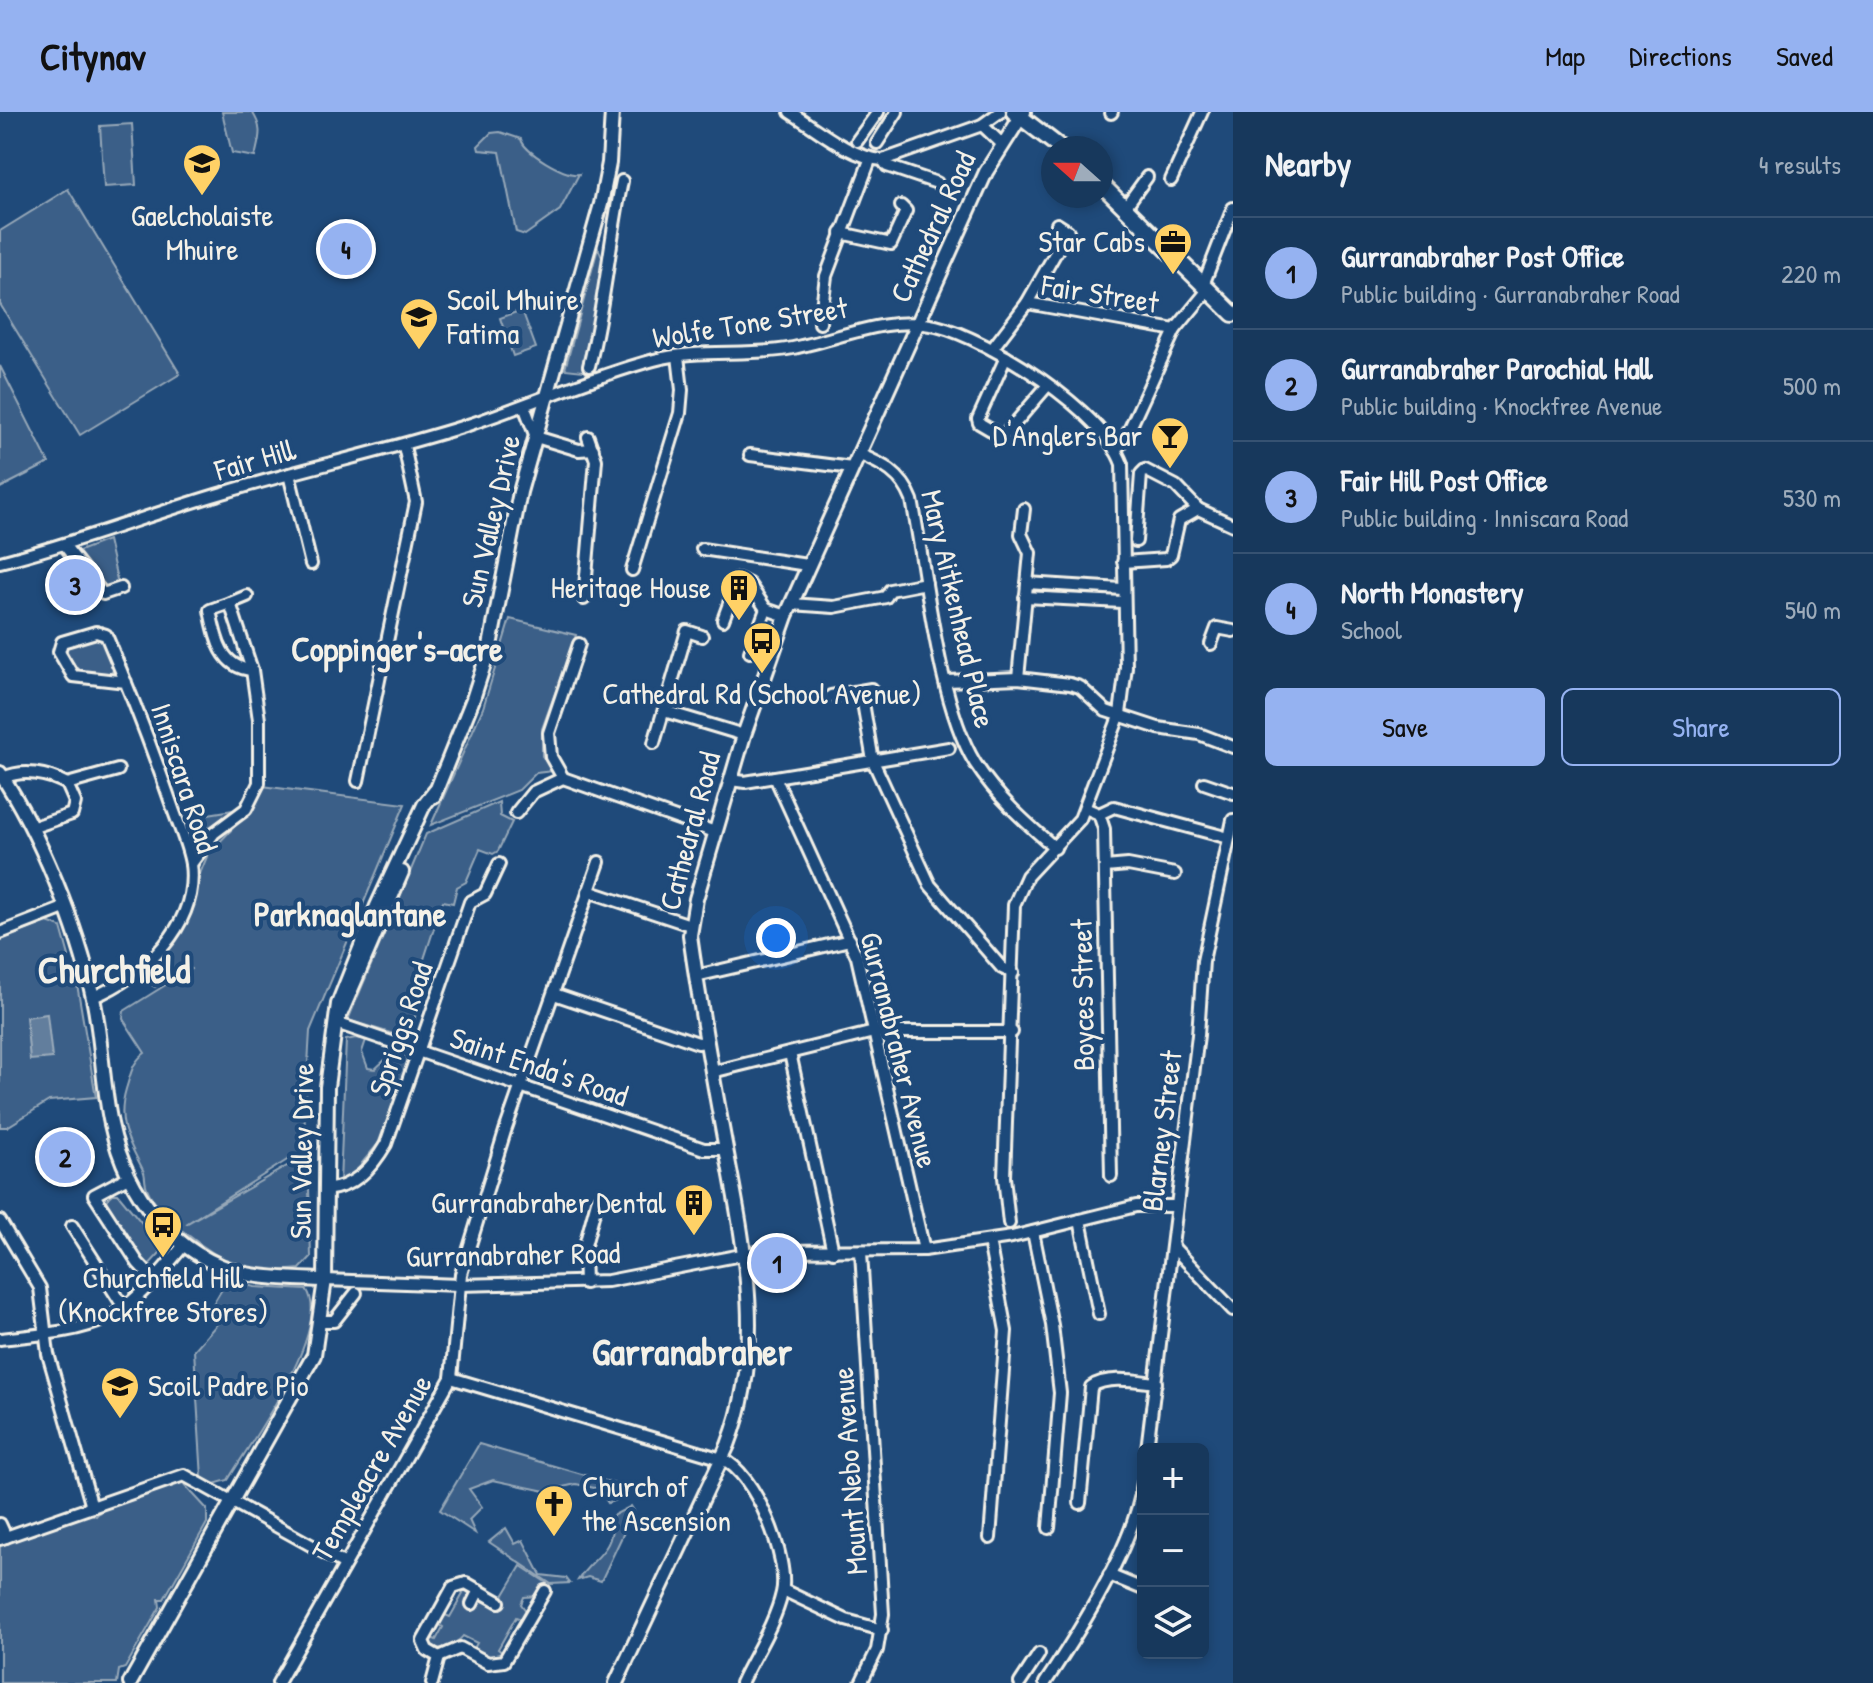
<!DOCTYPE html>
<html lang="en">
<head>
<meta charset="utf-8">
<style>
  :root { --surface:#17385c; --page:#244365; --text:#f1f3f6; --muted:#9eacbb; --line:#365272; --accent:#95b2f1 }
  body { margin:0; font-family:"Patrick Hand",sans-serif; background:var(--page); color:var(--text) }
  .controls { position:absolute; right:24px; bottom:24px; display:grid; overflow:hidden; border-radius:12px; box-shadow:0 4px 12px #0003 }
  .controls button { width:72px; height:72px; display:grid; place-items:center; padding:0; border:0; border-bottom:2px solid var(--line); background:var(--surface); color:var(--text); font:40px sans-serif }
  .compass { position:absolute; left:1041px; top:24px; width:72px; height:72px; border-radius:50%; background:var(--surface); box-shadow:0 4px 12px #0003; rotate:291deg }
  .you { position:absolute; left:776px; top:826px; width:28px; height:28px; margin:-20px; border:6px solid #fff; border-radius:50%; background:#1a73e8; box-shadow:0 0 0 12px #1a73e833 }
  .badge { display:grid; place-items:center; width:52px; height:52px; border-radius:50%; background:var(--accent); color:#111; font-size:26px; font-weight:700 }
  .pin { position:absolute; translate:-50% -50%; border:4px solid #fff; box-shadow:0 2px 8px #0006 }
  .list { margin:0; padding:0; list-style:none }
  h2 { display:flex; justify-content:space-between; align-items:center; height:104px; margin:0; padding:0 32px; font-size:34px }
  h2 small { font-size:26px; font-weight:400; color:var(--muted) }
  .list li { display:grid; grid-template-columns:52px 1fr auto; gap:24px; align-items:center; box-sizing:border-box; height:112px; padding:0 32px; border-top:2px solid var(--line) }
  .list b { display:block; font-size:30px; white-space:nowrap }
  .list p { margin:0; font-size:26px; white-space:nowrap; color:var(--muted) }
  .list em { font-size:26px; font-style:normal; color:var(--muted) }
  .actions { display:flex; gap:16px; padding:24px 32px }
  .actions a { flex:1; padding:18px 0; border:2px solid var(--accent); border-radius:12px; text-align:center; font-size:28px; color:var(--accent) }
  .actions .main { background:var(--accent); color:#111 }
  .icon { flex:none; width:44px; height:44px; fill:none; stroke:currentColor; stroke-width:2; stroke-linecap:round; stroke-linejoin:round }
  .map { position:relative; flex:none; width:1233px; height:1571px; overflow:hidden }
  header { display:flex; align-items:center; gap:48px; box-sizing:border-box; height:112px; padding:0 40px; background:var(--accent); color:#111 }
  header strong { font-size:38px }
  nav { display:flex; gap:44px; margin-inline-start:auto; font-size:28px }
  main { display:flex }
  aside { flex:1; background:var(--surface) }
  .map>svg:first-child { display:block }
</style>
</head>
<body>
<header>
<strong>Citynav</strong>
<nav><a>Map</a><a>Directions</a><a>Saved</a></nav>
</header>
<main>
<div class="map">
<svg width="1233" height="1571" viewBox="0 0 1233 1571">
  <rect width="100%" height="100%" fill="#1f4a7a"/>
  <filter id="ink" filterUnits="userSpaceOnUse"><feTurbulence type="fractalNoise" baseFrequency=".0125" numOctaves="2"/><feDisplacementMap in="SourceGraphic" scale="16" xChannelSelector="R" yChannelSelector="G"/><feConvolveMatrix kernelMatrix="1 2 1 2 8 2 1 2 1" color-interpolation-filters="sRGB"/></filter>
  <g filter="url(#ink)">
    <g fill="#3a5f88" stroke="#97a8b8" stroke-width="2">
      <path d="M222 0H252C264 17 259 26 255 45L232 41Z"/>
      <path d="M132 12 136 73 104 75 100 14Z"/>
      <path d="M500 20 521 27C524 40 564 64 579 62L560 98 525 123 516 120 500 40 479 38 478 34 491 21Z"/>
      <path d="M68 77 180 262 80 323 0 192V119Z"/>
      <path d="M598 136 602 145 596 202 583 248V259L565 257Z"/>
      <path d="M522 198 536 236 513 244 500 206Z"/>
      <path d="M0 254 49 351 0 376Z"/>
      <path d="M108 428 118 472 108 477 74 441Z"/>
      <path d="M510 507 576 523 542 617V644L553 659 536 661 519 678 431 713 483 596Z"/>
      <path d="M95 523 102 524 114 556 110 564 80 561 67 541 66 533Z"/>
      <path d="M262 674 405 692 310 919 303 1038 186 1112 308 1042 311 1145 300 1157C281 1159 256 1161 238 1154 209 1142 158 1105 147 1076 144 1070 146 1063 143 1058 128 1028 116 1011 126 977 131 962 132 950 145 941L123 907 124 899 191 857 188 853 155 875 137 864 170 835 208 742 243 706Z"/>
      <path d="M499 690 500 704 512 710 498 739 493 742 480 737 466 770 457 775 453 791 443 789 408 896 416 899 412 923 400 924 348 908 426 722Z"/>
      <path d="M233 698 203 720 189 735 182 699 202 703Z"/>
      <path d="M47 810 61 815 69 844 66 851 69 863 76 866 96 985 49 989 7 1015H0V828Z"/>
      <path d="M356 926 366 928 362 940 368 956 375 957 387 946 391 937 407 944 409 949 378 1032 361 1052 363 1055 340 1071 346 928Z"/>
      <path d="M113 1082H118L160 1133 159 1142 147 1155 104 1090Z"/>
      <path d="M227 1169 255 1175 307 1178C332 1219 250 1331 228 1368L214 1372 202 1366 194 1238 226 1202 213 1192Z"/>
      <path d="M479 1332 626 1375V1384L608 1391 599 1377 576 1372 545 1379 493 1368 469 1377 482 1395 469 1408 475 1421 440 1398Z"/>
      <path d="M177 1371H183L207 1397V1411L164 1487H159L160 1495 125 1556 119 1558 117 1571H0V1432L90 1401 96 1404 102 1397Z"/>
      <path d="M631 1394 634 1399 601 1469 588 1465 578 1468C594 1443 615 1441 612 1404Z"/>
      <path d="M506 1416 515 1432 523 1428 541 1463 566 1466 570 1471 551 1472 489 1430Z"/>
      <path d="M521 1454 547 1471 539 1484 524 1485 521 1492 527 1500 523 1508 516 1505 498 1537 504 1542 502 1545 489 1547 473 1538 477 1531 463 1524C458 1531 440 1539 431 1536L429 1525 436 1528 443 1515 437 1511 443 1502 450 1505 463 1482 457 1478 466 1477 471 1485 497 1494Z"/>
    </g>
    <path fill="#627e9d" stroke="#9cacbb" stroke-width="2" d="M47 902 52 946 30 948 26 905Z"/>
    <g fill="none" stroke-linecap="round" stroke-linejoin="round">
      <g stroke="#f4f1e8" stroke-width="16">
        <g id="minor">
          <path d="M790 0C817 17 851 46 883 48L982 13 1000 0"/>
          <path d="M1111 1 1112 0"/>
          <path d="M982 13 1002 32"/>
          <path d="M857 29 878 0"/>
          <path d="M877 31 897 0"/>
          <path d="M883 48 887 54 937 71"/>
          <path d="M1171 68 1202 0"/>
          <path d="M1126 94 1147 65"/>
          <path d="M841 121 891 132 906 99 901 94"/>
          <path d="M1203 173 1233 96"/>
          <path d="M1027 191 1068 119 1057 112"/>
          <path d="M820 211 826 164 870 48"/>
          <path d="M992 237 1027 191 1175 218"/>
          <path d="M1006 245 978 307 979 311 1003 325 1048 273"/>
          <path d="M589 254C605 193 609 131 622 69"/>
          <path d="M524 294 536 325 579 338 593 337"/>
          <path d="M1115 338 1125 327 1175 218 1208 178"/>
          <path d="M858 342C883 352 902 362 912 388 926 460 938 591 975 651 997 685 1025 710 1055 736"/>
          <path d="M750 343 852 356"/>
          <path d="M289 362 311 452"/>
          <path d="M1136 429 1141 362 1145 358 1176 374 1198 397 1233 413"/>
          <path d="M65 434 103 482 121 476"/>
          <path d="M702 437 807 453"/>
          <path d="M0 450C77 431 150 402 226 380 305 356 386 339 465 314 529 293 590 265 654 248 699 236 748 245 793 236 838 227 889 203 936 214 990 227 1103 299 1122 352L1126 555 1120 602 1080 707 1027 764 1014 793 1004 1065 1009 1111"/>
          <path d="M1123 450 1166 447 1171 443 1179 408 1198 397"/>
          <path d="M632 458 680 301 682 278 678 244"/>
          <path d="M1027 471 1122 477"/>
          <path d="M1025 485 1122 490"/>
          <path d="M584 487 596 348 588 325"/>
          <path d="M230 491 210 498C215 523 220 556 252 558"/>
          <path d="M791 492 834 495 886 485 890 478 926 471"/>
          <path d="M723 508 738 467 749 472 766 497"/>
          <path d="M1211 532 1217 516 1233 519"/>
          <path d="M750 540 766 497 786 504"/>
          <path d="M1018 566 1030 441 1021 422 1024 397"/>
          <path d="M947 569 1018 566 1070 572 1080 575 1106 599 1158 616 1199 622 1233 635"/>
          <path d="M861 579 873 649 930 773 1002 856 1013 861"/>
          <path d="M831 584 871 577"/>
          <path d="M664 599 744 623"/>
          <path d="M654 631 687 519 702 524"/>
          <path d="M775 665 857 845 924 1138"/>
          <path d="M3 666C23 657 47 661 67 672L75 690 72 702 31 716"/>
          <path d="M563 666 551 645 549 621 579 532"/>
          <path d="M731 668 745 670 949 636"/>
          <path d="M358 669 416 390 404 334"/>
          <path d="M1204 671 1233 681"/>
          <path d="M67 672 118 658"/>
          <path d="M1085 696 1099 702 1114 695 1229 726"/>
          <path d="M516 701 533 680 563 666 715 720"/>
          <path d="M1099 702 1104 717 1111 1064"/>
          <path d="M191 752 214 721 246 697 259 671V608L252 558 230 491 247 484"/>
          <path d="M1105 755 1128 753 1175 762"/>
          <path d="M588 779 690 813"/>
          <path d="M0 821 64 796"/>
          <path d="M696 864 850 828"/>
          <path d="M554 882 698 931 707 930"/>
          <path d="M93 885C144 864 199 813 191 752 188 733 178 712 172 694 152 636 130 579 106 523L96 520 62 530 59 540 73 564 126 570"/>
          <path d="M336 911 704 1037H726"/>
          <path d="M790 941 833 1140"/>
          <path d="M712 960 874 920H1012"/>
          <path d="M128 1065 94 1083 138 1151 153 1167"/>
          <path d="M325 1078C355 1075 372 1056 386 1032L470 790 485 782 499 752"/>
          <path d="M1080 1108 1099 1202"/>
          <path d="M0 1109 40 1176 48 1242 92 1395"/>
          <path d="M72 1114 125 1197"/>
          <path d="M1033 1120 1052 1213 1060 1281 1049 1416"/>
          <path d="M989 1129 1006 1219 990 1426"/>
          <path d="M1173 1135 1233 1198"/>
          <path d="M861 1140 883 1502 877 1538 861 1571"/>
          <path d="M325 1168 459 1173 608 1169 762 1139 924 1138 1012 1125 1136 1094H1174"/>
          <path d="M585 1171 584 1137 597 1089"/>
          <path d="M322 1209H334L356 1181"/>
          <path d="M0 1227C104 1216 116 1215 184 1133"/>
          <path d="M451 1266 722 1347C755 1360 790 1448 782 1481 775 1512 754 1543 741 1571"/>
          <path d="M1147 1337 1198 923 1203 849 1233 708"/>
          <path d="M1080 1391 1091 1275C1106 1263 1138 1269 1156 1271"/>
          <path d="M0 1412 6 1425"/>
          <path d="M0 1427 184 1363 345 1452"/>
          <path d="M1109 1463 1143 1477"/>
          <path d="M783 1478 846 1508 882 1518"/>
          <path d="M472 1492 479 1478"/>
          <path d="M439 1545 460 1536 488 1551 504 1549 545 1479"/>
          <path d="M278 1571 451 1266 461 1162 505 1019 599 750"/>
          <path d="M432 1571 439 1545 427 1538 423 1529 453 1475 466 1471 499 1490"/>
          <path d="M1020 1571 1039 1542"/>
          <path d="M1045 1571C1079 1520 1135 1432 1143 1371"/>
        </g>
      </g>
      <g stroke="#f4f1e8" stroke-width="18">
        <g id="tertiary">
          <path d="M0 661C40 721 78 816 93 886 102 927 102 971 111 1012 126 1082 174 1145 246 1162 271 1167 300 1167 325 1168"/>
          <path d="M434 684 473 587 490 534 520 380 601 92 609 51 612 0"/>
          <path d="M338 908 402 760"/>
          <path d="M130 1571 314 1243 325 1168 327 975 338 892 377 794 424 693 435 679"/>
          <path d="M616 1571 728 1333C768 1231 742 1124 723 1021 711 955 699 889 690 823L696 787 744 623 786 504 986 60 1024 0"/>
        </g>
      </g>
      <g stroke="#f4f1e8" stroke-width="20">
        <g id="secondary">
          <path d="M1014 0 1061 36"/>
          <path d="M1101 72 1233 202"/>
        </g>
      </g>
      <use href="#minor" stroke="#1f4a7a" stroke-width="10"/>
      <use href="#tertiary" stroke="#1f4a7a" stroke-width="12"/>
      <use href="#secondary" stroke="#1f4a7a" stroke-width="14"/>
    </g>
  </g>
  <defs>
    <g id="school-pin" transform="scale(2)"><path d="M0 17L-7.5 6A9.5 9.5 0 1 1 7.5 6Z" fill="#ffd166" stroke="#1f4a7a"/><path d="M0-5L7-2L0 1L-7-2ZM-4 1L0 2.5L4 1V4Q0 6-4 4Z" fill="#111"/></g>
    <g id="office-pin" transform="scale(2)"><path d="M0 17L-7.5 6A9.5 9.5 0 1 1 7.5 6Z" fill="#ffd166" stroke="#1f4a7a"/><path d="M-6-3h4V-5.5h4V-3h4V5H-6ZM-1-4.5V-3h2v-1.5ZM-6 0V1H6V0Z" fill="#111"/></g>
    <g id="bar-pin" transform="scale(2)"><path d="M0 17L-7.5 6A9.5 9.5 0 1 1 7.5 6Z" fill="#ffd166" stroke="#1f4a7a"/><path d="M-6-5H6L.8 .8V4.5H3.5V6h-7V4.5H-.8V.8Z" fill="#111"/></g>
    <g id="building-pin" transform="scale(2)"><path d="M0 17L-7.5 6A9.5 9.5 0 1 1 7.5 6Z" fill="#ffd166" stroke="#1f4a7a"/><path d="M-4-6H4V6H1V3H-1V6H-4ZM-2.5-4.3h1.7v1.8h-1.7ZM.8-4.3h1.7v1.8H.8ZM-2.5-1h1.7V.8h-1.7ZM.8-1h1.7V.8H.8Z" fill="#111"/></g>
    <g id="bus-pin" transform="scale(2)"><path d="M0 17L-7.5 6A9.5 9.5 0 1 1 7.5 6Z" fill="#ffd166" stroke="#1f4a7a"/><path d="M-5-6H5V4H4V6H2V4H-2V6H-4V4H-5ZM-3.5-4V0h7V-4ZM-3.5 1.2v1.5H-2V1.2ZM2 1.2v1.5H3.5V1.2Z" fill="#111"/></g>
    <g id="church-pin" transform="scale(2)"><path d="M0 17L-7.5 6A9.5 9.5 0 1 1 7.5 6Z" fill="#ffd166" stroke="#1f4a7a"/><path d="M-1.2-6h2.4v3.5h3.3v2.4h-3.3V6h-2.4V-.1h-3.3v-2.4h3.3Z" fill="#111"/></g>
  </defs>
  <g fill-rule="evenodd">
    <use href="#school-pin" x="202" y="51"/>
    <use href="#office-pin" x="1173" y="130"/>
    <use href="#school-pin" x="419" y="205"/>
    <use href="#bar-pin" x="1170" y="324"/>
    <use href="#building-pin" x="739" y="476"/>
    <use href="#bus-pin" x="762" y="529"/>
    <use href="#building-pin" x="694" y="1091"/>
    <use href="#bus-pin" x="163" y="1113"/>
    <use href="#school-pin" x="120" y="1274"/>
    <use href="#church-pin" x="554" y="1392"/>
  </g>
  <g text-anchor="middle" stroke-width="8" stroke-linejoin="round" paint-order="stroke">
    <g font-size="30" fill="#f4f1e8" stroke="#1f4a7a" text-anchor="end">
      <text x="202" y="114" text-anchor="middle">Gaelcholaiste<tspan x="202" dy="34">Mhuire</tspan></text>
      <text x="1145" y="140">Star Cabs</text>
      <text x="447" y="198" text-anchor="start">Scoil Mhuire<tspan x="447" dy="34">Fatima</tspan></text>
      <text x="1142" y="334">D'Anglers Bar</text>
      <text x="711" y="486">Heritage House</text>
      <text x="762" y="592" text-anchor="middle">Cathedral Rd (School Avenue)</text>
      <text x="666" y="1101">Gurranabraher Dental</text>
      <text x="163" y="1176" text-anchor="middle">Churchfield Hill<tspan x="163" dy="34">(Knockfree Stores)</tspan></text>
      <text x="148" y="1284" text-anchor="start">Scoil Padre Pio</text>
      <text x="582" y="1385" text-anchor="start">Church of<tspan x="582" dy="34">the Ascension</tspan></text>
    </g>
    <g font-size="30" fill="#f4f1e8" stroke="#1f4a7a">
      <text transform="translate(933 115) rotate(-65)" y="10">Cathedral Road</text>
      <text transform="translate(1100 182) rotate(9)" y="10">Fair Street</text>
      <text transform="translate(750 211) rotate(-9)" y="10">Wolfe Tone Street</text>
      <text transform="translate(255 348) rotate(-16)" y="10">Fair Hill</text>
      <text transform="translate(491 409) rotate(-77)" y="10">Sun Valley Drive</text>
      <text transform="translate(958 497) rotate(77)" y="10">Mary Aitkenhead Place</text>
      <text transform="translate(184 666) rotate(72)" y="10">Inniscara Road</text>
      <text transform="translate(690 719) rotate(-75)" y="10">Cathedral Road</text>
      <text transform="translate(1083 883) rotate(-91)" y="10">Boyces Street</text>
      <text transform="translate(401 917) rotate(-71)" y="10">Spriggs Road</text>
      <text transform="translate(899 938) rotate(76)" y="10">Gurranabraher Avenue</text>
      <text transform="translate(539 955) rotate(19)" y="10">Saint Enda's Road</text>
      <text transform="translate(1162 1019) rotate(-83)" y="10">Blarney Street</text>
      <text transform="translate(302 1039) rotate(-89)" y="10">Sun Valley Drive</text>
      <text transform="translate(513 1143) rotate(-1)" y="10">Gurranabraher Road</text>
      <text transform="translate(372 1356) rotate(-60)" y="10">Templeacre Avenue</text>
      <text transform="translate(850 1359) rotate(-94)" y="10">Mount Nebo Avenue</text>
    </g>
    <g font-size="34" font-weight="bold" fill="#f4f1e8" stroke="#1f4a7a">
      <text x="397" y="549">Coppinger's-acre</text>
      <text x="350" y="814">Parknaglantane</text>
    </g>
    <g font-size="38" font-weight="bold" fill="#f4f1e8" stroke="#1f4a7a">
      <text x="114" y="871">Churchfield</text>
      <text x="692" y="1253">Garranabraher</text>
    </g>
  </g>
</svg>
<div class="controls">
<button>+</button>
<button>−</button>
<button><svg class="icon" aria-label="layers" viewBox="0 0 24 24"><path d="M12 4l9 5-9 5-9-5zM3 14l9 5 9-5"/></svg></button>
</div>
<svg class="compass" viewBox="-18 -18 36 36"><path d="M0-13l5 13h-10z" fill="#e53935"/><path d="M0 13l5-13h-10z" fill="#9eacbb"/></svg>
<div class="you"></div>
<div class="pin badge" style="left:777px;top:1151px">1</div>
<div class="pin badge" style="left:65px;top:1045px">2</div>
<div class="pin badge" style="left:75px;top:473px">3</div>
<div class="pin badge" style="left:346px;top:137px">4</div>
</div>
<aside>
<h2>Nearby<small>4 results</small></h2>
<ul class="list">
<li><span class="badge">1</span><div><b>Gurranabraher Post Office</b><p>Public building · Gurranabraher Road</p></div><em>220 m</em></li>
<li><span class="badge">2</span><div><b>Gurranabraher Parochial Hall</b><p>Public building · Knockfree Avenue</p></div><em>500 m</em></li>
<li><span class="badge">3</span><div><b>Fair Hill Post Office</b><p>Public building · Inniscara Road</p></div><em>530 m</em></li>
<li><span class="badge">4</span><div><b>North Monastery</b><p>School</p></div><em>540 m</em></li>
</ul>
<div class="actions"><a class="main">Save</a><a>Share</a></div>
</aside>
</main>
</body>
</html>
